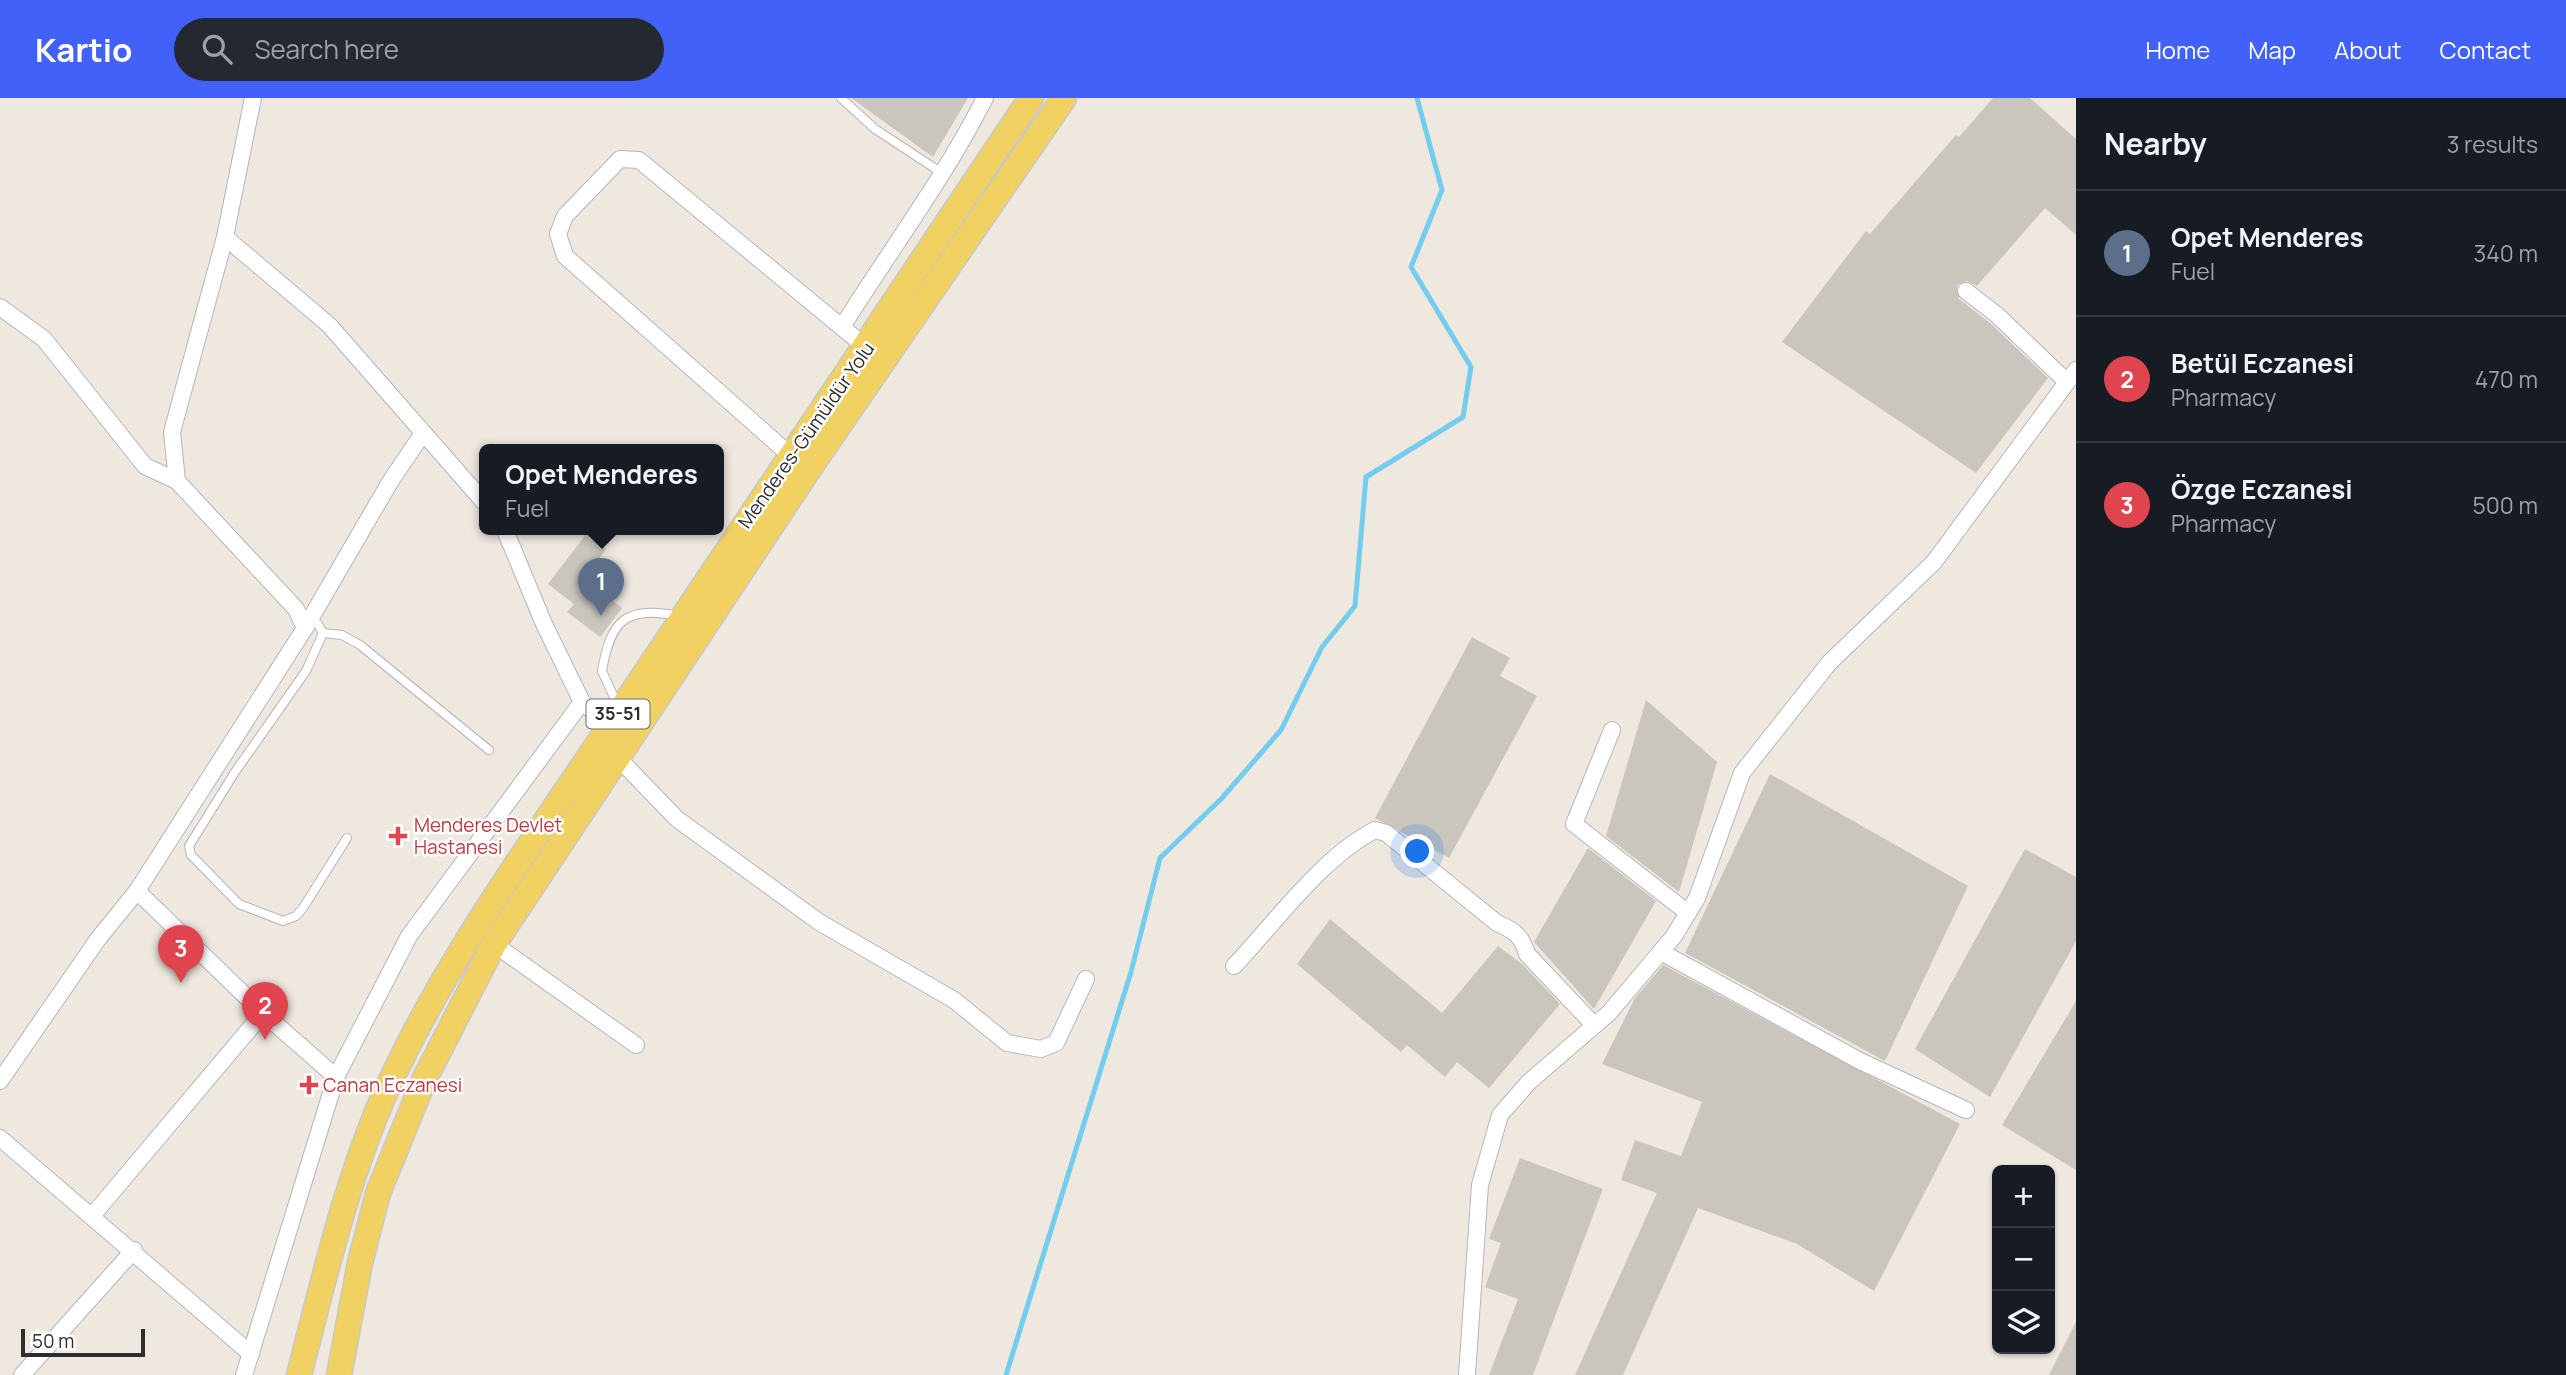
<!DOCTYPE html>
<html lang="en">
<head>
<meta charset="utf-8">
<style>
  :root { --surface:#171b24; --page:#242831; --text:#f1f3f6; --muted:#9ea1a6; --line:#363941; --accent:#4261f9 }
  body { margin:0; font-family:Manrope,sans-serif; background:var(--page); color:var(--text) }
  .controls { position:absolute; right:21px; bottom:21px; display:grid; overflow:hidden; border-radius:10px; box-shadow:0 2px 5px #0004 }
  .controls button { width:63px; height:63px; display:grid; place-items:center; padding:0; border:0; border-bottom:2px solid var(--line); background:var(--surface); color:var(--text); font:35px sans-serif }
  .scale { position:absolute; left:21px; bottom:18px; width:124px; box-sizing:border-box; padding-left:7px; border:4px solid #2d2d2d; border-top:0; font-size:19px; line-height:24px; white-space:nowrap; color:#2d2d2d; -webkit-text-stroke:5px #fff; paint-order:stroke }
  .you { position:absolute; left:1418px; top:754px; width:24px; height:24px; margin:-18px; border:5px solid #fff; border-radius:50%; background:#1a73e8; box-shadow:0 0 0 10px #1a73e833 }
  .badge { display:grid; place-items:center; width:46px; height:46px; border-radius:50%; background:var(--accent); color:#fff; font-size:23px; font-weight:700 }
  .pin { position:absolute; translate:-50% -58px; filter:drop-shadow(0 2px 4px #0008) }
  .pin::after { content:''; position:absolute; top:37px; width:24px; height:21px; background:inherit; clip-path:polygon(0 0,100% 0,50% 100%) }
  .popup { position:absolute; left:479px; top:346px; width:245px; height:91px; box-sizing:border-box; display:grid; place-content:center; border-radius:10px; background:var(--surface); filter:drop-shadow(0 2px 5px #0005); font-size:23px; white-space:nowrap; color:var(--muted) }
  .popup b { font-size:26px; color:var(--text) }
  .popup::after { content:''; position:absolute; left:50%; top:100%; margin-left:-14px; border:14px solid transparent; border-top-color:var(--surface) }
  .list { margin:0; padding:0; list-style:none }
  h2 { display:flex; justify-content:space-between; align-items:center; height:91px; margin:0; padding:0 28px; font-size:30px }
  h2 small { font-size:23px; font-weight:400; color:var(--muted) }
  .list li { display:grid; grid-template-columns:46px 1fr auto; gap:21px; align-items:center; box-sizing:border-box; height:126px; padding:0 28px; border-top:2px solid var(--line) }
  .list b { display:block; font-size:26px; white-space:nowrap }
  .list p { margin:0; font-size:23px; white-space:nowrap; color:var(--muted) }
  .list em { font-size:23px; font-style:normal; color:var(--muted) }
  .icon { flex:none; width:38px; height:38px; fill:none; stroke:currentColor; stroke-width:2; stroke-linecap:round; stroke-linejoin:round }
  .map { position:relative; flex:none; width:2076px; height:1277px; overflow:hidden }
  header { display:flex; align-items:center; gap:42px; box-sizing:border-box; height:98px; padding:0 35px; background:var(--accent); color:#fff }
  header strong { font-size:33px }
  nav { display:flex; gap:38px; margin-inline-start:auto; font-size:24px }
  .search { width:490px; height:63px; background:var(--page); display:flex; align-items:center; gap:18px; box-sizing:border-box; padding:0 24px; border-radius:38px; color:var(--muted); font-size:26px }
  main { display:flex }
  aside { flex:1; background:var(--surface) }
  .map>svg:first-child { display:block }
</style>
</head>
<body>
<header>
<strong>Kartio</strong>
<div class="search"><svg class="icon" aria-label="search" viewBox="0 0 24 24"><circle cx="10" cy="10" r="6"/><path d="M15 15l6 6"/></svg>Search here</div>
<nav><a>Home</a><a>Map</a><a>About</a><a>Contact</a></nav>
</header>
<main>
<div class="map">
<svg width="2076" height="1277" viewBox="0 0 2076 1277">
  <rect width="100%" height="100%" fill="#eee8df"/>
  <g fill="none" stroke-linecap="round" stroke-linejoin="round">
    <path stroke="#74ccee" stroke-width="5" d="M1006 1277 1131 874 1160 760 1222 700 1281 632 1322 549 1355 508 1366 379 1463 319 1471 269 1411 169 1442 92 1417 0"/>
  </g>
  <g fill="#cac6be">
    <path d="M851 0H968L933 59Z"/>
    <path d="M1993 0H2030L2076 41V137L2045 110 1977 188 1967 183 1957 187 1959 201 1990 225 2048 280 1976 375 1782 244 1866 133 1870 136 1956 37 1959 39Z"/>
    <path d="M587 435 606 451 584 481 622 510 600 539 567 514 574 506 548 486Z"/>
    <path d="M1472 539 1510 560 1500 578 1537 598 1449 760 1375 720Z"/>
    <path d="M1646 602 1717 664 1679 794 1606 738Z"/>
    <path d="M1770 676 1968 788 1885 963 1685 855Z"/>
    <path d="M1588 750 1656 803 1594 911 1534 844Z"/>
    <path d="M2025 751 2076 779V843L1990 999 1915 951Z"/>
    <path d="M1330 821 1442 915 1498 848 1522 866 1560 906 1489 990 1457 964 1445 979 1407 947 1401 954 1297 866Z"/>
    <path d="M1663 867 1960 1026 1874 1193 1797 1146 1698 1110 1623 1277H1575L1657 1095 1621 1082 1635 1042 1681 1058 1702 1004 1602 966 1635 900Z"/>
    <path d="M2076 903V1072L2002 1027Z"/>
    <path d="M1520 1060 1603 1091 1533 1277H1489L1518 1201 1485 1189 1501 1145 1489 1141Z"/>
    <path d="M2076 1224V1277H2049Z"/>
  </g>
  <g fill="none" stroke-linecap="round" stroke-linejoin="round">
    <g stroke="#b3b5c0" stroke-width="10">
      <g id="lane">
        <path d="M841 0 875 31 942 75"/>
        <path d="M309 521 318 526 323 535 306 573 235 674 189 748 191 757 239 806 283 823 296 818 303 810 347 740"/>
        <path d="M323 535 342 537 360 547 489 652"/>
        <path d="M619 610 602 573C611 520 627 508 679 518"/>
      </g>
    </g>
    <g stroke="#b3b5c0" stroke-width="18">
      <g id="street">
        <path d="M253 0 225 139 172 334 177 383 296 511 305 530"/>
        <path d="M225 139 329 227 484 404"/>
        <path d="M1966 193 1997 217 2067 284"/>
        <path d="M0 209 44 241 145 368 177 383"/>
        <path d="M842 229C890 152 944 81 985 0"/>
        <path d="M790 357 565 158 558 136 565 118 620 61 639 62 867 250"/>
        <path d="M505 432 544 526 582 604 610 628"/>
        <path d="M1612 632 1574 726 1688 815"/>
        <path d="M618 660 677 721 819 824 954 902 1007 945 1041 951 1056 945 1086 881"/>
        <path d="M137 793 263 915 336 979"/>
        <path d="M494 846 636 947"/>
        <path d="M1661 854 1860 963 1966 1012"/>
        <path d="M1234 868C1275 825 1322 759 1375 732L1386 735 1497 825C1514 832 1522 838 1527 856L1594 927"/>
        <path d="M0 983 98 841 137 793 305 530 390 384 423 335"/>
        <path d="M0 1040 251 1256"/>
        <path d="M92 1118 263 915"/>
        <path d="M22 1277 134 1152"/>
        <path d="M244 1277 336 979 409 838 582 604"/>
        <path d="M1467 1277 1480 1087 1500 1017 1529 984 1609 915 1674 838 1697 800 1742 675 1829 565 1934 464 2076 272"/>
      </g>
    </g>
    <g stroke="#c8c8c8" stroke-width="27">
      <g id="primary">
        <path d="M299 1277C324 1181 346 1083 386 993 447 859 535 741 616 619 754 412 894 207 1031 0"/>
        <path d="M339 1277 360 1165 378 1095 424 982 494 846 809 371 1064 0"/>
      </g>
    </g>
    <use href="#lane" stroke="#fff" stroke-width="8"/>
    <use href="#street" stroke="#fff" stroke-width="16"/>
    <use href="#primary" stroke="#f0d162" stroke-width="24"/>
  </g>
  <g fill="#e0444e" stroke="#fff" stroke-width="2.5">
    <path d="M394.5 727.5h7v7h7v7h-7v7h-7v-7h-7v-7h7z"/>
    <path d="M305.5 976.5h7v7h7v7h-7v7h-7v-7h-7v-7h7z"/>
  </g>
  <g text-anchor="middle" stroke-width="5" stroke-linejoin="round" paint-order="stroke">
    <rect fill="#fff" stroke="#6c6c6c" stroke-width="2" x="586.5" y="601.5" width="63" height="29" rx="5"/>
    <g font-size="18" font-weight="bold" fill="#2d2d2d">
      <text x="618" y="622">35-51</text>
    </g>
    <g font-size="19" fill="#2d2d2d" stroke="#fff">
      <text transform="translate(806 337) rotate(-55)" y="7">Menderes-Gümüldür Yolu</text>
    </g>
    <g font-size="19" fill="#be3a42" stroke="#fff" text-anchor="start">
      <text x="414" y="734">Menderes Devlet<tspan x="414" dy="22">Hastanesi</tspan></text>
      <text x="323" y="994">Canan Eczanesi</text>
    </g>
  </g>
</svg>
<div class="controls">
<button>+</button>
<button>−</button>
<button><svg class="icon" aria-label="layers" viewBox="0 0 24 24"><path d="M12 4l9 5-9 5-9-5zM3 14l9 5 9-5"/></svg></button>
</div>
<div class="scale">50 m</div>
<div class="you"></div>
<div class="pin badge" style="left:601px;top:518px;background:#5c6f8a">1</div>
<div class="popup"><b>Opet Menderes</b>Fuel</div>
<div class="pin badge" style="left:265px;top:942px;background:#e0444e">2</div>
<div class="pin badge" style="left:181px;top:885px;background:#e0444e">3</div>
</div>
<aside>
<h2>Nearby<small>3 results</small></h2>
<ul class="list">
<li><span class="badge" style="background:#5c6f8a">1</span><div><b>Opet Menderes</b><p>Fuel</p></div><em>340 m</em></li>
<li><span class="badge" style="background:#e0444e">2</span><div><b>Betül Eczanesi</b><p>Pharmacy</p></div><em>470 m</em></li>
<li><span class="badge" style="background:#e0444e">3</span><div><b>Özge Eczanesi</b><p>Pharmacy</p></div><em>500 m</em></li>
</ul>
</aside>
</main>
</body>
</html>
